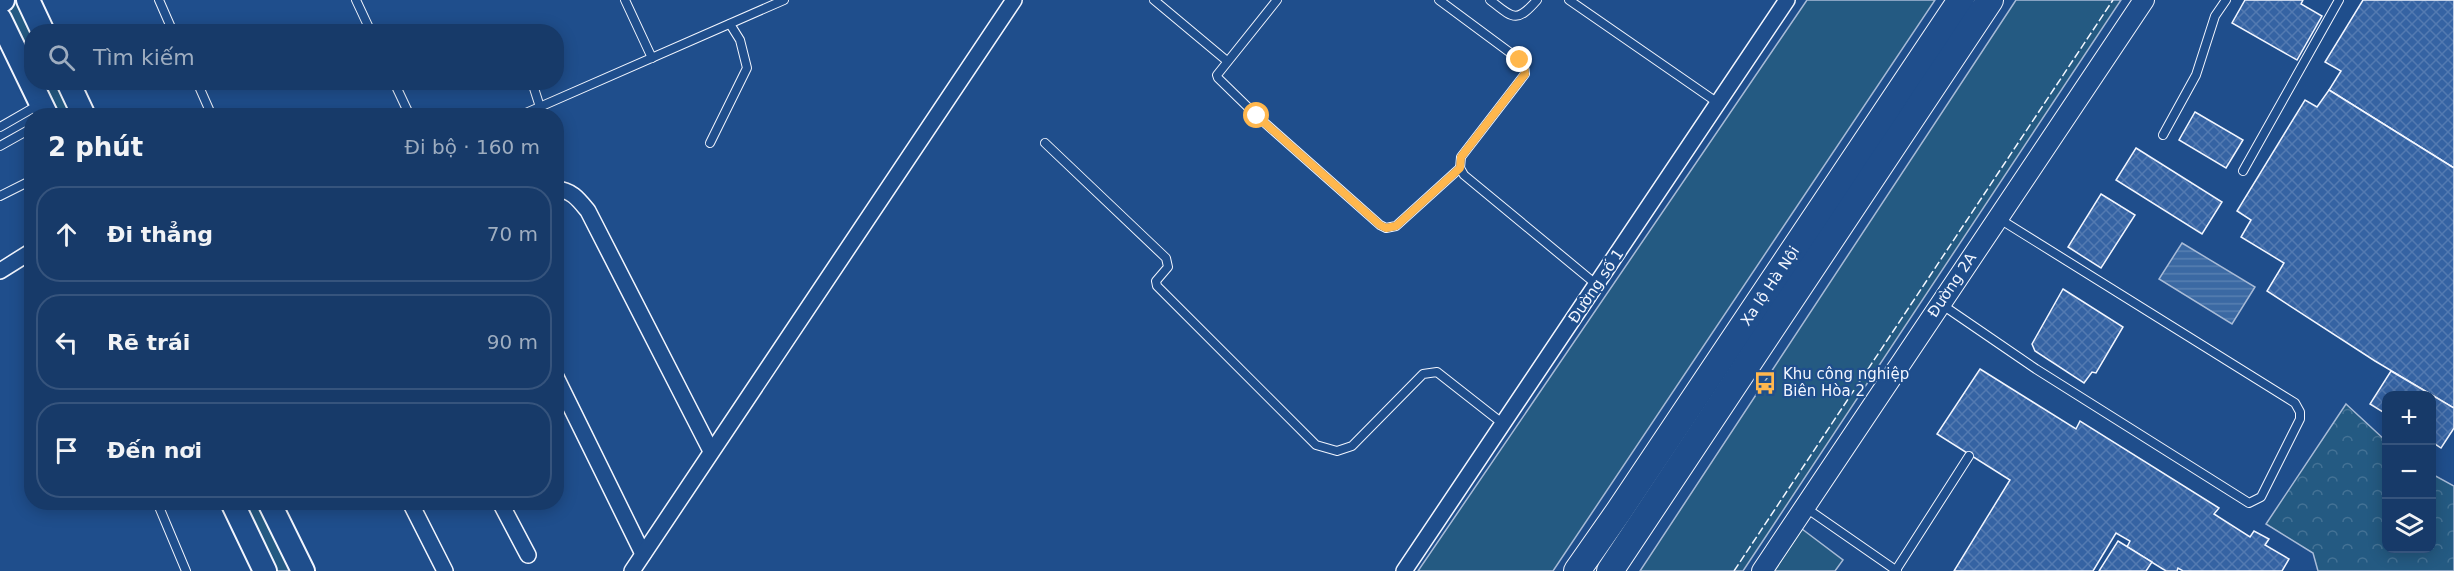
<!DOCTYPE html>
<html lang="vi">
<head>
<meta charset="utf-8">
<style>
  :root { --surface:#173a69; --page:#244571; --text:#f1f3f6; --muted:#9eadc0; --line:#36547d }
  body { margin:0; font-family:"DejaVu Sans",sans-serif; background:var(--page); color:var(--text) }
  .controls { position:absolute; right:18px; bottom:18px; display:grid; overflow:hidden; border-radius:12px; box-shadow:0 3px 15px #0003 }
  .controls button { width:54px; height:54px; display:grid; place-items:center; padding:0; border:0; border-bottom:2px solid var(--line); background:var(--surface); color:var(--text); font:30px sans-serif }
  .stop { position:absolute; width:18px; height:18px; margin:-14px; border:4px solid #ffb74d; border-radius:50%; background:#fff }
  .stop.end { background:#ffb74d; border-color:#fff; box-shadow:0 2px 6px #0008 }
  .list { margin:0; padding:0; list-style:none }
  h2 { display:flex; justify-content:space-between; align-items:center; height:78px; margin:0; padding:0 24px; font-size:26px }
  h2 small { font-size:20px; font-weight:400; color:var(--muted) }
  .list li { display:grid; grid-template-columns:39px 1fr auto; gap:18px; align-items:center; box-sizing:border-box; height:96px; margin:0 12px 12px; padding:0 12px; border:2px solid var(--line); border-radius:24px }
  .list b { display:block; font-size:22px; white-space:nowrap }
  .list em { font-size:20px; font-style:normal; color:var(--muted) }
  .icon { flex:none; width:33px; height:33px; fill:none; stroke:currentColor; stroke-width:2; stroke-linecap:round; stroke-linejoin:round }
  .map { position:relative; flex:none; width:2454px; height:571px; overflow:hidden }
  .search { position:absolute; background:var(--surface); box-shadow:0 3px 15px #0003; left:24px; top:24px; width:540px; height:66px; display:flex; align-items:center; gap:15px; box-sizing:border-box; padding:0 21px; border-radius:24px; color:var(--muted); font-size:22px }
  .panel { position:absolute; background:var(--surface); box-shadow:0 3px 15px #0003; left:24px; top:108px; width:540px; height:402px; border-radius:24px }
  .map>svg:first-child { display:block }
</style>
</head>
<body>
<div class="map">
<svg width="2454" height="571" viewBox="0 0 2454 571">
  <defs>
    <pattern id="forest-crowns" width="20" height="18" patternUnits="userSpaceOnUse" patternTransform="scale(1.5)"><rect width="20" height="18" fill="#245a82"/><path d="M2 6a3 3 0 1 1 6 0M12 15a3 3 0 1 1 6 0" fill="none" stroke="#447295"/></pattern>
    <pattern id="water-rules" width="6" height="5" patternUnits="userSpaceOnUse" patternTransform="scale(1.5)"><rect width="6" height="5" fill="#3b69a3"/><path d="M0 2.5h6" fill="none" stroke="#587fb1"/></pattern>
    <pattern id="building-cross-hatch" width="8" height="8" patternUnits="userSpaceOnUse" patternTransform="scale(1.5)"><rect width="8" height="8" fill="#3563a3"/><path d="M0 0l8 8M0 8l8-8" fill="none" stroke="#537ab1"/></pattern>
  </defs>
  <rect width="100%" height="100%" fill="#1f4e8c"/>
  <g fill="#245a82" stroke="#a8bbd7" stroke-width="1.5">
    <path d="M16 0 32 32 31 62 4 6Z"/>
    <path d="M1807 0H1935L1553 571H1418Z"/>
    <path d="M2016 0H2121L1743 571H1640Z"/>
    <path d="M42 83H57L73 115H58Z"/>
    <path d="M243 503H258L292 571H276Z"/>
    <path d="M1802 529 1843 560 1835 571H1774Z"/>
  </g>
  <path fill="url(#forest-crowns)" stroke="#a8bbd7" stroke-width="1.5" d="M2346 404 2386 441V548H2432V474L2454 486V571H2318L2313 553 2266 524Z"/>
  <path fill="url(#water-rules)" stroke="#a8bbd7" stroke-width="1.5" d="M2182 243 2255 287 2232 324 2159 279Z"/>
  <g fill="url(#building-cross-hatch)" stroke="#f2f6ff" stroke-width="1.5">
    <path d="M2245 0H2303L2301 4 2322 16 2297 60 2232 23Z"/>
    <path d="M2363 0H2454V168L2329 90 2341 71 2325 62Z"/>
    <path d="M2329 90 2454 168V408L2375 361 2267 291 2284 263 2241 237 2251 220 2237 211 2305 100 2317 107Z"/>
    <path d="M2195 112 2243 140 2226 168 2179 140Z"/>
    <path d="M2136 148 2222 202 2202 234 2116 180Z"/>
    <path d="M2101 194 2135 215 2101 268 2068 247Z"/>
    <path d="M2063 289 2123 327 2096 373 2092 372 2084 383 2035 351 2032 344Z"/>
    <path d="M1980 369 2076 429 2080 421 2219 508 2214 514 2250 537 2254 531 2269 539 2265 545 2289 559 2282 571H2183L2178 568 2177 571H2166L2127 547 2130 541 2116 533 2093 571H1954L2010 480 1937 434Z"/>
    <path d="M2391 371 2454 408V428L2441 448 2432 442V396H2386V414L2370 404Z"/>
    <path d="M2118 541 2152 562 2146 571H2099Z"/>
  </g>
  <g fill="none" stroke-linecap="round" stroke-linejoin="round">
    <g stroke="#f2f6ff" stroke-width="10">
      <g id="service">
        <path d="M159 0 173 32"/>
        <path d="M356 0 371 32"/>
        <path d="M625 0 652 58"/>
        <path d="M1154 0 1227 61"/>
        <path d="M1277 0 1217 75 1218 78 1257 116 1380 225 1386 228 1396 226 1460 168"/>
        <path d="M1439 0 1520 60 1524 66 1525 74 1461 157 1460 168 1464 175 1597 285"/>
        <path d="M1490 0C1513 18 1516 24 1537 0"/>
        <path d="M1569 0 1718 103"/>
        <path d="M197 82 212 116"/>
        <path d="M394 82 410 116"/>
        <path d="M532 82 540 107"/>
        <path d="M519 116 784 0"/>
        <path d="M0 127 40 104"/>
        <path d="M2163 135 2196 75 2215 16 2226 0"/>
        <path d="M710 143 747 68 740 40 730 24"/>
        <path d="M1045 143 1166 258 1168 267 1156 281 1157 286 1316 445 1337 451 1352 446 1423 374 1437 372 1502 423"/>
        <path d="M0 146 32 128"/>
        <path d="M2243 171 2339 0"/>
        <path d="M0 196 32 180"/>
        <path d="M1941 304 2036 369 2249 503 2261 497 2300 419V412L2295 403 1998 218"/>
        <path d="M157 502 186 571"/>
        <path d="M1806 508 1897 571"/>
        <path d="M1896 570 1969 456"/>
      </g>
    </g>
    <g stroke="#f2f6ff" stroke-width="18">
      <g id="minor">
        <path d="M556 189C572 190 579 200 588 211L711 451"/>
        <path d="M0 271 32 251"/>
        <path d="M556 377 643 554"/>
        <path d="M410 502 445 571"/>
        <path d="M500 502 528 555"/>
        <path d="M632 571 1014 0"/>
        <path d="M1404 571 1787 0"/>
      </g>
    </g>
    <g stroke="#f2f6ff" stroke-width="22">
      <path id="tertiary" d="M1762 571 2144 0"/>
    </g>
    <g stroke="#f2f6ff" stroke-width="26">
      <g id="secondary">
        <path d="M28 0 43 32"/>
        <path d="M0 2 3 0"/>
        <path d="M0 19 47 116"/>
        <path d="M68 82 84 116"/>
        <path d="M232 502 265 571"/>
        <path d="M269 502 303 571"/>
      </g>
    </g>
    <g stroke="#f2f6ff" stroke-width="28">
      <g id="trunk">
        <path d="M1577 571 1619 511 1961 0"/>
        <path d="M1610 571 1990 0"/>
      </g>
    </g>
    <use href="#service" stroke="#1f4e8c" stroke-width="8"/>
    <use href="#minor" stroke="#1f4e8c" stroke-width="15"/>
    <use href="#tertiary" stroke="#1f4e8c" stroke-width="20"/>
    <use href="#secondary" stroke="#1f4e8c" stroke-width="22"/>
    <use href="#trunk" stroke="#1f4e8c" stroke-width="26"/>
    <path stroke="#f2f6ff" stroke-width="1.5" stroke-dasharray="8 3" stroke-linecap="butt" d="M1734 571 2113 0"/>
  </g>
  <g fill="none" stroke-linecap="round" stroke-linejoin="round">
    <path stroke="#ffb74d" stroke-width="8" d="M1257 116 1380 225 1386 228 1396 226 1460 168 1461 157 1525 74 1524 66 1520 60"/>
  </g>
  <defs>
    <g id="bus-bare" transform="scale(1.8)"><path d="M-5-6H5V4H4V6H2V4H-2V6H-4V4H-5ZM-3.5-4V0h7V-4ZM-3.5 1.2v1.5H-2V1.2ZM2 1.2v1.5H3.5V1.2Z" fill="#ffb74d" stroke="#1f4e8c" stroke-width="2.5" paint-order="stroke"/></g>
  </defs>
  <g fill-rule="evenodd">
    <use href="#bus-bare" x="1765" y="383"/>
  </g>
  <g text-anchor="middle" stroke-width="4.5" stroke-linejoin="round" paint-order="stroke">
    <g font-size="15" fill="#f2f6ff" stroke="#1f4e8c">
      <text transform="translate(1952 285) rotate(-56)" y="5">Đường 2A</text>
      <text transform="translate(1596 286) rotate(-56)" y="5">Đường số 1</text>
      <text transform="translate(1770 286) rotate(-56)" y="5">Xa lộ Hà Nội</text>
    </g>
    <g font-size="15" fill="#f2f6ff" stroke="#1f4e8c" text-anchor="start">
      <text x="1783" y="379">Khu công nghiệp<tspan x="1783" dy="17">Biên Hòa 2</tspan></text>
    </g>
  </g>
</svg>
<div class="controls">
<button>+</button>
<button>−</button>
<button><svg class="icon" aria-label="layers" viewBox="0 0 24 24"><path d="M12 4l9 5-9 5-9-5zM3 14l9 5 9-5"/></svg></button>
</div>
<div class="stop" style="left:1257px;top:116px"></div>
<div class="stop end" style="left:1520px;top:60px"></div>
<div class="search"><svg class="icon" aria-label="search" viewBox="0 0 24 24"><circle cx="10" cy="10" r="6"/><path d="M15 15l6 6"/></svg>Tìm kiếm</div>
<section class="panel">
<h2>2 phút<small>Đi bộ · 160 m</small></h2>
<ul class="list">
<li><svg class="icon" aria-label="ahead" viewBox="0 0 24 24"><path d="M12 20V5M6 11l6-6 6 6"/></svg><div><b>Đi thẳng</b></div><em>70 m</em></li>
<li><svg class="icon" aria-label="left" viewBox="0 0 24 24"><path d="M17 20v-9H6M10 6l-5 5 5 5"/></svg><div><b>Rẽ trái</b></div><em>90 m</em></li>
<li><svg class="icon" aria-label="arrive" viewBox="0 0 24 24"><path d="M6 21V4h12l-3 4 3 4H6"/></svg><div><b>Đến nơi</b></div></li>
</ul>
</section>
</div>
</body>
</html>
